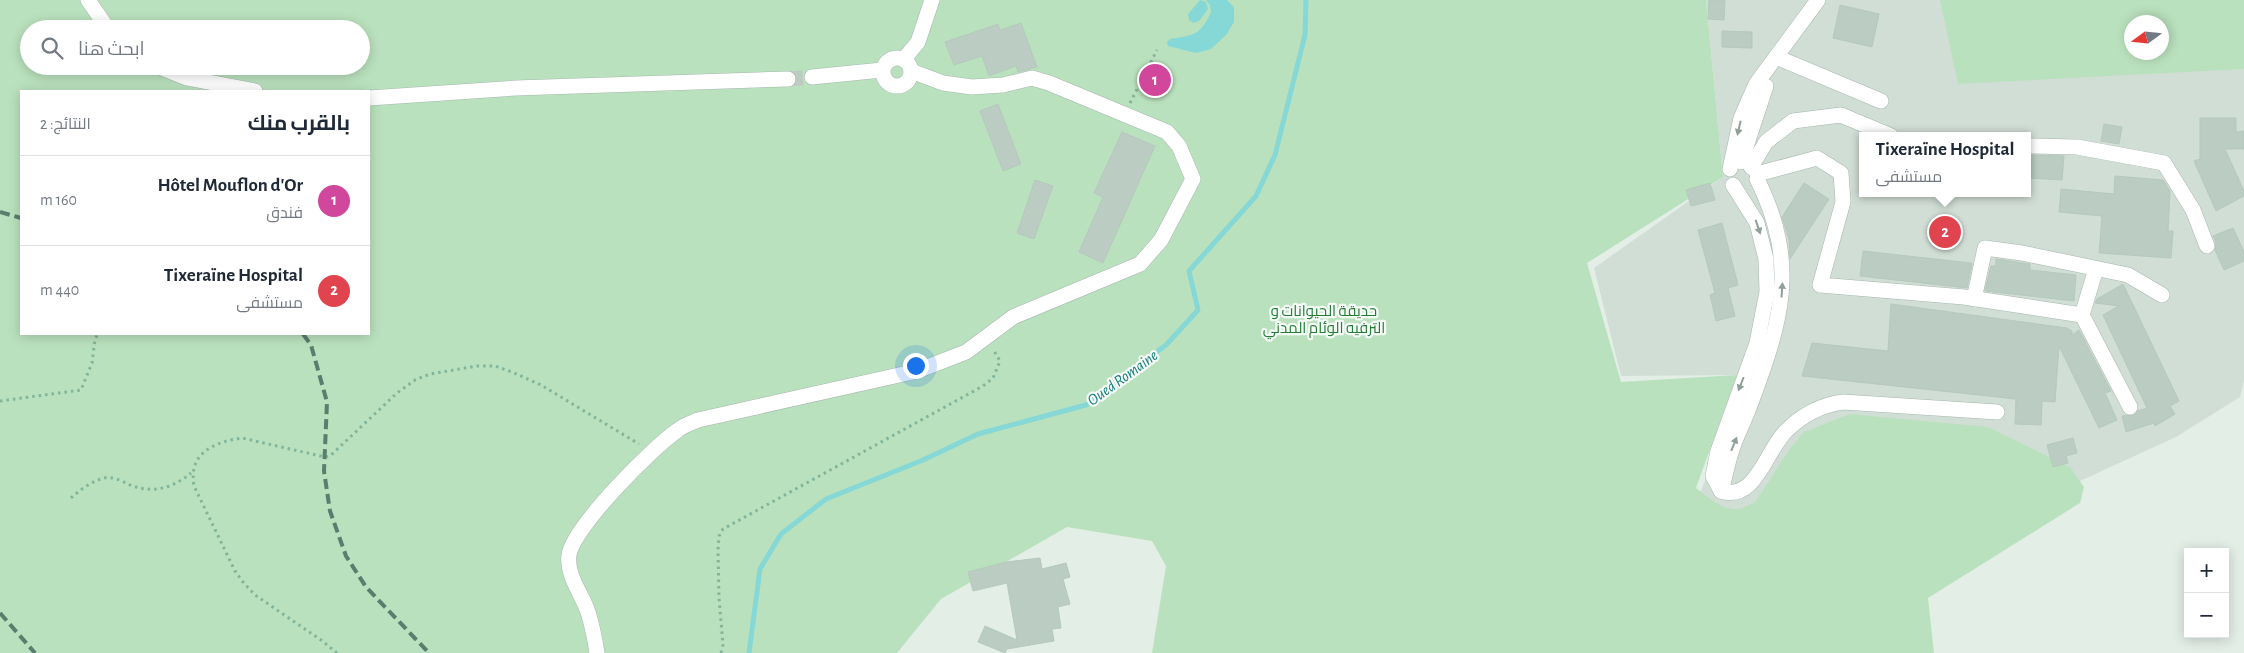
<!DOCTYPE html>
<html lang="ar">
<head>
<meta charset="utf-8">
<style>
  :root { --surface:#fff; --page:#f2f2f3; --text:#1f2937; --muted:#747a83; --line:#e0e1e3; --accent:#111827 }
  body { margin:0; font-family:"Alegreya Sans",Cairo,sans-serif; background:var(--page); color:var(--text); direction:rtl }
  .controls { position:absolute; right:15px; bottom:15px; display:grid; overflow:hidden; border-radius:0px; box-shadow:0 2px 12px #0003 }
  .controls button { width:45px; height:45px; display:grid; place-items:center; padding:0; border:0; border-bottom:1px solid var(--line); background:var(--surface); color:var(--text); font:25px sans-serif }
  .compass { position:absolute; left:2124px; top:15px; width:45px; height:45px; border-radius:50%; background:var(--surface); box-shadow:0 2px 12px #0003; rotate:255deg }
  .you { position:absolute; left:915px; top:365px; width:18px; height:18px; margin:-12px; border:4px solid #fff; border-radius:50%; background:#1a73e8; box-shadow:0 0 0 8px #1a73e833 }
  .badge { display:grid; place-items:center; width:32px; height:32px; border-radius:50%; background:var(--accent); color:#fff; font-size:16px; font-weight:700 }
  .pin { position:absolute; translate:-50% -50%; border:2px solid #fff; box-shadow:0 1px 5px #0006 }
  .popup { position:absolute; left:1859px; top:132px; width:172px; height:65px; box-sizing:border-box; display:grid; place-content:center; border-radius:0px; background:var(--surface); filter:drop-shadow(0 1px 4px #0005); font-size:16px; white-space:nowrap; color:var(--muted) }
  .popup b { font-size:19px; color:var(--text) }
  .popup::after { content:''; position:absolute; left:50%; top:100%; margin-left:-10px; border:10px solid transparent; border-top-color:var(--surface) }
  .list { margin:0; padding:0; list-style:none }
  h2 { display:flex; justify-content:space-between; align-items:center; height:65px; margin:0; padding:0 20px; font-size:21px }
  h2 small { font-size:16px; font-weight:400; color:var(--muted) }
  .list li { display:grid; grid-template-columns:32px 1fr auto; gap:15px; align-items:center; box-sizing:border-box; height:90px; padding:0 20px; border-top:1px solid var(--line) }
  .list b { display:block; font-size:19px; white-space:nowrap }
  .list p { margin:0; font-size:16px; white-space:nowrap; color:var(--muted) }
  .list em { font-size:16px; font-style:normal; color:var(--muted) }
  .icon { flex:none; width:28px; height:28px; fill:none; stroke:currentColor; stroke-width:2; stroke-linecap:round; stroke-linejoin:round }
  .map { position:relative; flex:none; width:2244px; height:653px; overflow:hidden; direction:ltr }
  .search { position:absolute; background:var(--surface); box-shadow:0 2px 12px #0003; left:20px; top:20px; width:350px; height:55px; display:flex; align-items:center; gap:12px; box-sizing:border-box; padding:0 18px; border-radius:28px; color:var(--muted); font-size:19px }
  .panel { position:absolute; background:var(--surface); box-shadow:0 2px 12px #0003; left:20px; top:90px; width:350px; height:245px; border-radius:0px; direction:rtl }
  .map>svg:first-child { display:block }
</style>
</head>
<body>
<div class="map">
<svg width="2244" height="653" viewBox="0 0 2244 653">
  <rect width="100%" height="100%" fill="#e3eee7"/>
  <path fill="#d1ded6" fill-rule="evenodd" d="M1706 0H2244V381L2240 397 2176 437 2080 481 1757 514 1695 507 1745 375 1621 376 1594 268 1723 177ZM2132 22H2162V52H2132ZM1862 136H2028V193H1862Z"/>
  <g fill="#bae1bd" fill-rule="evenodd">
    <path d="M0 0H1706L1723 177 1587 263 1621 382 1737 375 1696 488C1716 503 1731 519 1756 501L1789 450 1804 432 1850 414 1988 427 2070 467 2084 487 2080 503 1928 598 1934 653H1152L1166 566 1152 541 1067 527 941 599 897 653H0ZM29 29H361V66H29ZM21 91H369V334H21Z"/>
    <path d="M1940 0H2244V69L1958 84ZM2132 22H2162V52H2132Z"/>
  </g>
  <g fill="#86d8d6">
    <path d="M1200 0 1206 2 1208 9 1199 21 1193 23 1189 20 1188 14Z"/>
    <path d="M1206 0H1227L1234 7V22L1226 35 1211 49 1196 53 1168 46 1167 42 1170 39C1194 35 1200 36 1211 12L1210 5Z"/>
  </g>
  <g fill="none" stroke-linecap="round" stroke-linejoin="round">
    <path stroke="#86d8d6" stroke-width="5" d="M749 653 760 569 781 534 826 499 923 460 978 434 1086 405 1166 345 1198 310 1189 271 1256 196 1275 155 1305 35 1306 0"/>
  </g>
  <g fill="#bbccc2" stroke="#b5c9bd">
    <path d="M1709 0H1725L1724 20 1708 19Z"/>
    <path d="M1840 5 1879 14 1872 47 1833 38Z"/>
    <path d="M1021 23 1037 67 1018 72 1016 66 989 76 982 56 954 65 945 42 998 24 1000 30Z"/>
    <path d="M1722 31 1752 32V48L1722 47Z"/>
    <path d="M998 104 1021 164 1003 171 980 111Z"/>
    <path d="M2200 118H2236V132L2244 131V149H2225L2244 191V196L2216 211 2194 161 2200 159Z"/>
    <path d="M2104 124 2122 127 2119 144 2101 141Z"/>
    <path d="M1122 132 1155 146 1103 263 1079 252 1103 197 1094 193Z"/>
    <path d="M2028 155 2064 156 2062 180 2028 178Z"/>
    <path d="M2115 176 2163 180 2170 191 2168 231H2173L2171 258 2099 253 2102 216 2059 212 2061 189 2114 194Z"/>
    <path d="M1035 180 1053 186 1034 239 1017 233Z"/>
    <path d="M1710 183 1715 200 1691 206 1686 190Z"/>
    <path d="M1804 183 1829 199 1790 259 1789 239 1782 217Z"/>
    <path d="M1722 223 1738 285 1728 288 1735 316 1716 321 1710 295 1715 293 1698 230Z"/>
    <path d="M2233 228 2244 252V261L2224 270 2215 250 2216 243 2213 236Z"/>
    <path d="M1863 251 1971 263 1972 264 1967 288 1860 276Z"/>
    <path d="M1996 259 2030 264V270L2076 275 2074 301 1985 291 1991 266H1996Z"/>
    <path d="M2123 284 2179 401 2170 406 2175 414 2155 426 2154 423 2126 432 2122 416 2134 415 2138 411 2147 408 2103 315 2119 306 2095 303 2097 299Z"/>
    <path d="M1891 304 2067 328 2072 331V335L2079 330 2111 391 2105 393 2117 420 2099 428 2059 346 2055 402 2042 401 2041 425 2015 424 2016 399 1802 376 1812 343 1888 351Z"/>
    <path d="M2073 438 2077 453 2066 456 2068 463 2053 467 2047 445Z"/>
    <path d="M1040 558 1042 569 1066 563 1070 577 1063 579 1070 604 1058 607 1061 628 1052 629 1054 641 1007 649 1005 653 978 642 985 626 1017 640 1007 583 973 591 968 572 1006 562Z"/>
  </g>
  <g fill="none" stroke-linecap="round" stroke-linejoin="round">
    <path stroke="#bcccc3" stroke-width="15" stroke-dasharray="15 8" stroke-linecap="butt" d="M788 79 812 77"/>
    <g stroke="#a5b7ad" stroke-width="16">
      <g id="minor">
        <path d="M88 0 108 29"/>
        <path d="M1776 57 1881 101"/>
        <circle cx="897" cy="72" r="14"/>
        <path d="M904 59 918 42 932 0"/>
        <path d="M157 66 187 78 255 91"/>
        <path d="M812 77 882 70"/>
        <path d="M369 98 516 88 788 79"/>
        <path d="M2028 146 2077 147 2164 163 2193 210 2207 246"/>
        <path d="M1741 162 1766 86"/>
        <path d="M1751 167 1766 142 1793 121 1841 115 1891 136"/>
        <path d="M1730 169 1741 118 1756 84 1818 0"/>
        <path d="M1757 174 1817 158 1841 173 1843 202 1820 285 1964 297 2082 315 2130 407"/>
        <path d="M1733 185 1757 223 1766 259 1767 292 1757 343 1718 451 1713 476 1721 491C1756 502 1766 450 1786 431 1802 415 1821 405 1843 402L1997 412"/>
        <path d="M1974 299 1985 248 2022 253 2128 275 2162 295"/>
        <path d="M2082 315 2096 269"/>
        <path d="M1721 491C1725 478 1727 464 1732 450 1736 436 1744 422 1749 408 1781 323 1800 265 1757 179"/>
        <path d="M597 653C595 640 592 625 588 612 582 594 566 575 569 555 573 527 653 447 678 430 684 425 691 423 698 420L917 371 966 352 1013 317 1140 264 1161 240 1193 179 1179 146 1167 132 1049 83 1032 78 1003 85 972 87 943 83 911 71"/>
      </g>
    </g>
    <g stroke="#80b59b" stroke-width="3" stroke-dasharray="2.5 4" stroke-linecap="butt">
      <path d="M1130 103 1157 50"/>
      <path d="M0 401 81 390 92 363 95 339 98 334"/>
      <path d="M71 498C80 490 92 481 104 478 113 476 122 481 130 485 153 494 173 488 191 473"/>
      <path d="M337 653 321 640 255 595 243 582 235 571 194 486C188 453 214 442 242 438L325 457 330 456 397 393 415 380 430 374 477 366H495L512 372 541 385 639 444"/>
      <path d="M721 653 723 645 719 598 718 550 719 536 723 529 983 386 993 378 1000 361 993 349"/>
    </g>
    <use href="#minor" stroke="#fff" stroke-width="15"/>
    <g stroke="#5b7d6e" stroke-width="4" stroke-dasharray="10 5" stroke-linecap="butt">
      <path d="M0 212 21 218"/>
      <path d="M303 334 311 345 327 402 324 471 330 511 346 556 366 587 429 653"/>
      <path d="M0 613 35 653"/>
    </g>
  </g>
  <defs><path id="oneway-solid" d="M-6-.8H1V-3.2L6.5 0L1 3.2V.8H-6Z" transform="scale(1.25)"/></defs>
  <g fill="#90a099">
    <use href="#oneway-solid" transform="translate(1739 128) rotate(103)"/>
    <use href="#oneway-solid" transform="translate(1758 227) rotate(71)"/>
    <use href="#oneway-solid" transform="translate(1782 290) rotate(-86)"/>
    <use href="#oneway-solid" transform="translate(1741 384) rotate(111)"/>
    <use href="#oneway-solid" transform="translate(1734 444) rotate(-68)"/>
  </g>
  <g text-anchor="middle" stroke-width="4.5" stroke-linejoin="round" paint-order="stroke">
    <g font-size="15" fill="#267d38" stroke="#f4faf6">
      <text x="1324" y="316">حديقة الحيوانات و<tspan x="1324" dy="17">الترفيه الوئام المدني</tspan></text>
    </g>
    <g font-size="16" font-style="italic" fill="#147e7c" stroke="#f4faf6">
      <text transform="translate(1122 377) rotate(-36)" y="6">Oued Romaine</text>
    </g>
  </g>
</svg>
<div class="controls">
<button>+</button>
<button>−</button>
</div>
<svg class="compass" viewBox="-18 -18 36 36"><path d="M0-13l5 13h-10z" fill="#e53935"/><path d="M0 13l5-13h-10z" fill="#747a83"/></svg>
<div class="you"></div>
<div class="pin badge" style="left:1155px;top:80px;background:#d1479c">1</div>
<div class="pin badge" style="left:1945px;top:232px;background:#e0444e">2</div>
<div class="popup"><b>Tixeraïne Hospital</b>مستشفى</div>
<div class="search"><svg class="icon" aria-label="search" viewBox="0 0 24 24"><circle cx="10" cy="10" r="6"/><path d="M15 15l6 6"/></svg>ابحث هنا</div>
<section class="panel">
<h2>بالقرب منك<small>النتائج: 2</small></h2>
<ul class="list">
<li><span class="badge" style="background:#d1479c">1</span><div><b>Hôtel Mouflon d'Or</b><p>فندق</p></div><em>160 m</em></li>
<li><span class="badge" style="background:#e0444e">2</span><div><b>Tixeraïne Hospital</b><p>مستشفى</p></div><em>440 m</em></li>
</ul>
</section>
</div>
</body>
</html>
